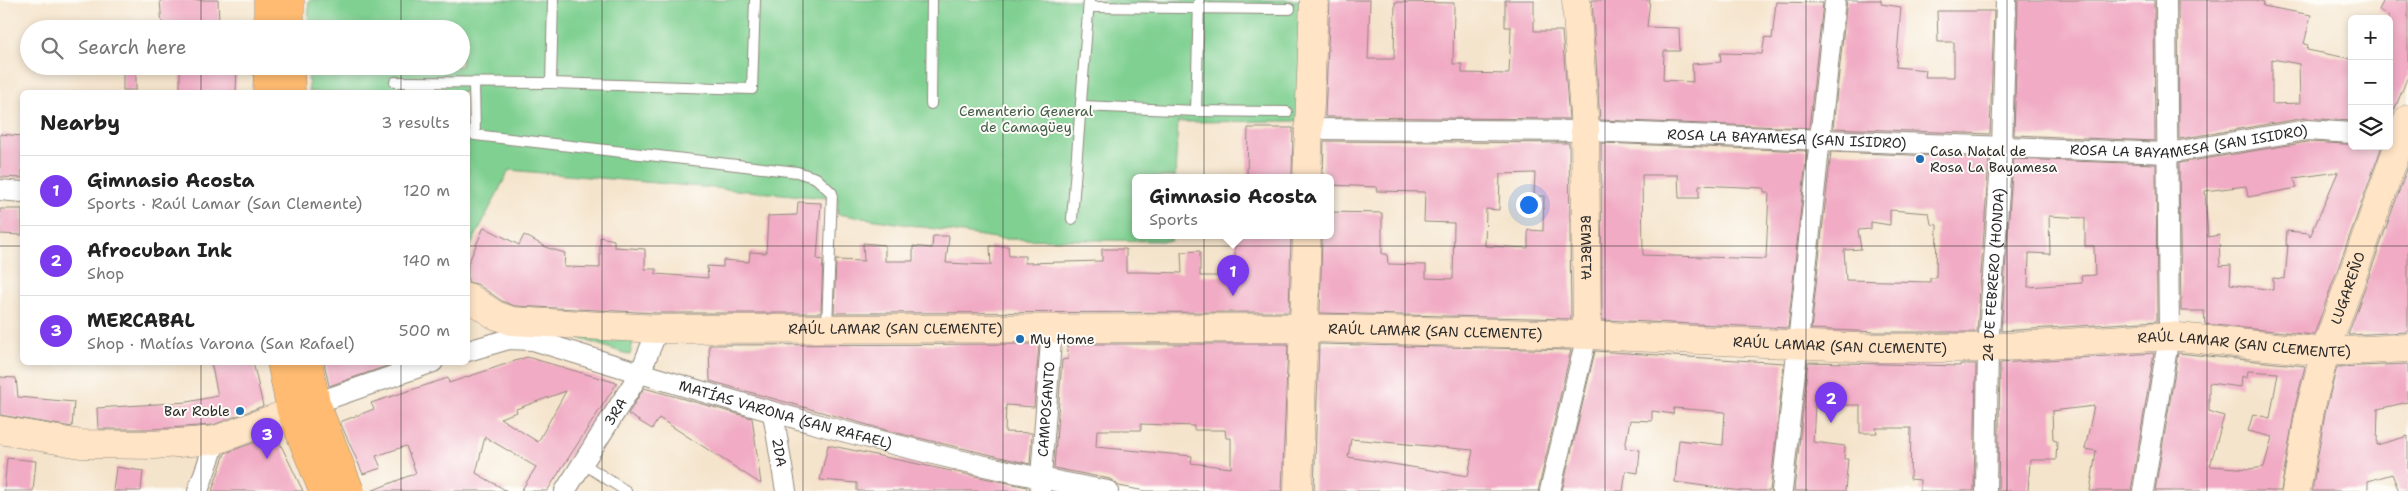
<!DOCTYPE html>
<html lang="en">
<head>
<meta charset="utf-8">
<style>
  :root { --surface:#fff; --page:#f2f2f2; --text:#222; --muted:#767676; --line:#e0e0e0; --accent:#7c3aed }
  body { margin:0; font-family:"Shantell Sans",sans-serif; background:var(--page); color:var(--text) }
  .controls { position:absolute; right:15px; top:15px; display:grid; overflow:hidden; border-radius:8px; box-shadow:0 2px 8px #0003 }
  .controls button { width:45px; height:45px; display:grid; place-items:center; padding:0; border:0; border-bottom:1px solid var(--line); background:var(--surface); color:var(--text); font:25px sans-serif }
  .you { position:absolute; left:1528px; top:204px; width:18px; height:18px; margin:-12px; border:4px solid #fff; border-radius:50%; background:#1a73e8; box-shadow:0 0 0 8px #1a73e833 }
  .badge { display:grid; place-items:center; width:32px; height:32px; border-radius:50%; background:var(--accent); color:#fff; font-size:16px; font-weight:700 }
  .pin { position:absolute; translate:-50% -41px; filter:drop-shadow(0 1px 2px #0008) }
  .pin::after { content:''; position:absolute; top:26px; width:18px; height:15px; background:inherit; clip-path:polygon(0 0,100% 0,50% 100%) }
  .popup { position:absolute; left:1132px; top:174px; width:202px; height:65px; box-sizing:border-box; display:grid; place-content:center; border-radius:8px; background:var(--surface); filter:drop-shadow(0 1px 4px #0005); font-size:16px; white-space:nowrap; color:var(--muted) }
  .popup b { font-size:19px; color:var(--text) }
  .popup::after { content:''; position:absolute; left:50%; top:100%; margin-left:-10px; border:10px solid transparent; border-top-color:var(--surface) }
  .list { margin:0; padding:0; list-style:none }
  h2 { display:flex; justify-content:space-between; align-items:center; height:65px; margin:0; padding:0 20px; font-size:21px }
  h2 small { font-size:16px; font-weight:400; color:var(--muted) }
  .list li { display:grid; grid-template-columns:32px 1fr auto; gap:15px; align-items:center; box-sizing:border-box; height:70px; padding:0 20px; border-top:1px solid var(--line) }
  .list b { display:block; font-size:19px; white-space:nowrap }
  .list p { margin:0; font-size:16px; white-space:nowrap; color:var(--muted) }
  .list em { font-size:16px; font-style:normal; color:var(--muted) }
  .icon { flex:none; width:28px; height:28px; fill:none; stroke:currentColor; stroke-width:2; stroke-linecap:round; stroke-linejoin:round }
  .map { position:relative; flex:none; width:2408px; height:491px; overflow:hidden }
  .search { position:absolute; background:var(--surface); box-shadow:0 2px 8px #0003; left:20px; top:20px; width:450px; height:55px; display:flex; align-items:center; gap:12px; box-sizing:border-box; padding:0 18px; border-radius:28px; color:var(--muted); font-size:19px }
  .panel { position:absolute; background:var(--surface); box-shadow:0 2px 8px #0003; left:20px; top:90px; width:450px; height:275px; border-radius:8px }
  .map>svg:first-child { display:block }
</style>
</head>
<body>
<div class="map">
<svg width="2408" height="491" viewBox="0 0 2408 491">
  <rect width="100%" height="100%" fill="#fdfcf7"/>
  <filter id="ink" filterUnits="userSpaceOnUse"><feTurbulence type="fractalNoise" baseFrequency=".02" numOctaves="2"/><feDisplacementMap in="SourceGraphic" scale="10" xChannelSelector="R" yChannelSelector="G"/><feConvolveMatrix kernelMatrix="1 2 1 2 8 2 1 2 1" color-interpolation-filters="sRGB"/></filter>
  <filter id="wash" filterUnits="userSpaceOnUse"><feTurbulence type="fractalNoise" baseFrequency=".0096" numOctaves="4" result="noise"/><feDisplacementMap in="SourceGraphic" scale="20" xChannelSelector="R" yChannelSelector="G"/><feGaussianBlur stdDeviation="1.12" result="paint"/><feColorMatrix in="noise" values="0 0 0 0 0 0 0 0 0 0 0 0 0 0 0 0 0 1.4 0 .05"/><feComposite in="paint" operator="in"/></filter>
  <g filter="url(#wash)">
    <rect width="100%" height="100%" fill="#f5e4cc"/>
    <g fill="#7fd091" stroke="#557e5e">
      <path d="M309 0H1305L1297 121 1178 122 1175 177H1136V235H1171V241L1002 239 837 214 838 199 509 170 468 251V92H309L308 66H461V29H308Z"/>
      <path d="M561 332 634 336 630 355Z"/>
    </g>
    <g id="blocks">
      <g fill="#f1abc4" fill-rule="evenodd">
        <path d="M160 0H218L219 23 162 26Z"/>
        <path d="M1330 0H1370L1368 59H1394L1395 2 1454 3 1453 64H1462V73L1509 74 1511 27H1505V0H1534V31H1562L1569 119 1325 117Z"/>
        <path d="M1592 0H1650L1647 27 1679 28 1680 51H1664L1663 80 1693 82 1692 64 1721 62 1720 53 1762 54 1765 37 1772 39 1776 2 1823 3 1809 128 1600 120Z"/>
        <path d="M1847 0H1881V4L1901 7 1896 67 1926 70 1925 77H1954V42H1938L1937 11H1994L1990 134 1833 128Z"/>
        <path d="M2018 0H2154L2155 141 2014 135Z"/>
        <path d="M2178 0H2256L2264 2 2263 6 2311 15 2304 44 2308 45 2307 50 2352 59V121L2305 118 2179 139ZM2272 59 2299 64 2300 103 2272 104Z"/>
        <path d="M2384 0H2408V76L2390 121 2389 16 2379 10Z"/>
        <path d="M180 66H237L236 92H180Z"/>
        <rect x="123" y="68" width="13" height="22"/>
        <path d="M1248 128H1293L1292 177H1247Z"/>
        <path d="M0 134 22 136V178L0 177Z"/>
        <path d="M1324 141 1569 143 1571 319 1320 313 1322 235H1330V212L1382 213V254H1387L1388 264 1426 265V278L1453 279 1454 223 1424 222 1425 192 1376 191 1377 187 1330 185V177H1323ZM1535 173 1534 196H1544L1543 231 1528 230V248L1485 246 1486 209 1499 210 1500 174Z"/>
        <path d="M2308 142 2382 146 2314 335 2205 324 2204 311H2181L2179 163ZM2338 172 2310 237 2309 233 2287 231 2286 245H2288L2285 279 2273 278V290L2230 284 2231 265 2220 266 2219 235 2208 237 2205 191 2246 186 2248 197 2297 188 2294 178Z"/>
        <path d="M1601 143 1807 151 1788 328 1602 320ZM1642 175H1678L1679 198H1699V185L1764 188V192H1769L1766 259 1643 255Z"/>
        <path d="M1831 152 1989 158 1977 332H1877L1811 329ZM1890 210 1929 213 1931 224 1937 225 1936 278H1930V282L1846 280 1844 250 1861 249 1858 230 1871 229V222L1890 225Z"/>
        <path d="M2013 159 2156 164 2157 321 2001 331ZM2049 216 2085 218V246H2094L2095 275 2081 276 2082 283 2028 287 2029 253 2050 254Z"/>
        <path d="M2408 166V332L2348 335Z"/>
        <path d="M798 202 821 203 817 259 823 260 821 313H658L515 306 502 301 477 284 468 282V264L484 227 519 245 524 235 548 248 565 253 564 267 600 268V237L614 240V247L645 249V269H656V274L708 278 707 266 723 267V260L749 262 750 252 766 253 768 216 797 215Z"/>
        <path d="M0 209H22V235L0 234Z"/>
        <path d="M1235 235H1291L1289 312 834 313 836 260 864 261 863 243 885 245V261H913V246L932 248 933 236H949L946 263 991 265 990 246H1008L1009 256H1025V263L1102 261V249H1126V272H1142L1182 273 1181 252 1200 251V276H1235Z"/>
        <path d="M1039 344 1034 407 1006 405 1005 432 1032 433 1030 464 893 432 710 381 709 345Z"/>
        <path d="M1067 344H1288L1282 491H1145L1119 486 1110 479 1054 468 1062 360 1068 359ZM1141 424 1194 426V430H1225L1226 438H1231V468L1191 463 1192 456 1096 447 1097 430H1141Z"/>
        <path d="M1319 344 1571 350 1538 491H1314ZM1351 439 1473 450 1468 476 1348 457Z"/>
        <path d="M1595 351 1784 363 1770 491H1741L1675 482 1679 440 1723 445 1725 412 1674 408 1673 414 1652 411V421L1630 420 1625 448 1640 450 1638 473 1626 471 1623 491H1562Z"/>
        <path d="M2154 353 2131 491H2090L2096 451 2085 449 2094 406 2052 411 2053 440 2057 441 2056 460H2030L2028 491H1998L2000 363Z"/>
        <path d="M2178 353 2305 366 2295 407 2281 491H2155ZM2248 371 2278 373 2270 418 2253 414 2248 431 2272 437 2264 467 2250 469 2210 466 2224 416 2209 411V383L2241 387 2242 376 2247 378Z"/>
        <path d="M527 357 617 383 547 491H521L536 467 485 437 476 473 507 491H371L416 473 406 446 376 456 381 468 363 474 340 422 374 409 371 403 448 378 449 383ZM566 391 538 442 500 418 517 412 516 409Z"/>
        <path d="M211 362H253L263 406 213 425 153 429H98L97 408 187 402 218 396Z"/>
        <path d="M324 362H389L390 365 329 386Z"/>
        <path d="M1808 362 1960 366V364H1976L1974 491H1920V480L1910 479 1911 428H1876L1877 433H1860V405H1815L1813 442 1845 446 1844 459H1848L1845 491H1794Z"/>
        <path d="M2408 364V402L2378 409 2377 445 2408 436V491H2399L2392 474 2368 481V491H2312L2325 413 2337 367Z"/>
        <path d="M0 377 16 378 18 397 74 402 72 427 0 415Z"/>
        <path d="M644 388 752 418 761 484 659 418 652 429 628 414Z"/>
        <path d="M276 435 303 491H212L225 453Z"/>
        <path d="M828 445 1027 487V491H857V483L820 480Z"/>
        <path d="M7 458 36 461 33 491H4Z"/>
        <path d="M116 467 143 471 141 491H113Z"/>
      </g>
    </g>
  </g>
  <g filter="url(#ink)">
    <use href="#blocks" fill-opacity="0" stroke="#90887c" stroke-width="1"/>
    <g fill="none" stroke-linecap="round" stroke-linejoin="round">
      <g stroke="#90887c" stroke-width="12">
        <g id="lane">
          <path d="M1089 7 1290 9"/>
          <path d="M395 82 551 83 752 89 755 0"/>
          <path d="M474 83 475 135 797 172 816 178 832 193 827 327"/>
          <path d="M551 83 553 0"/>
          <path d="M931 104 932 0"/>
          <path d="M1082 106 1196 111 1287 112"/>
          <path d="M1196 111 1199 0"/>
          <path d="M1072 219 1089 0"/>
          <path d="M582 463 626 491"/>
        </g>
      </g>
      <g stroke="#90887c" stroke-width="22">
        <g id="street">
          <path id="s1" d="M1308 129 1585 131 2168 153 2307 130 2352 133"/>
          <path d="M0 190 22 192"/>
          <path id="s2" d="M468 351 509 339 533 340C722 399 913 456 1108 491"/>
          <path d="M316 403 433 362"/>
          <path id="s3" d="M773 413 786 491"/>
          <path d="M198 491 216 440"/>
          <path id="s4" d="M565 491 640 373 658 329"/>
          <path id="s5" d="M1040 491 1052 327"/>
          <path d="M1550 491 1587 335"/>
          <path d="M1782 491 1835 0"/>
          <path id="s6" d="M1986 491 1988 348 2002 148 2006 0"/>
          <path d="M2143 491 2169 336 2166 0"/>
        </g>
      </g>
      <g stroke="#90887c" stroke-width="29">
        <g id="secondary">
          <path id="s7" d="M1576 0 1585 131 1587 335"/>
          <path d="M1307 177 1314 0"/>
          <path id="s8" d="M468 297 495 315 512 321 658 329 1305 328 1587 335 1877 348H1988L2169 336 2325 352 2408 348"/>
          <path d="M0 430 81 444 154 445 216 440 313 404"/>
          <path d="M1298 491 1307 235"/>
          <path id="s9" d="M2296 491 2310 410 2325 352 2408 119"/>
        </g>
      </g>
      <g stroke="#90887c" stroke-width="29">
        <g id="primary">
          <path d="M290 0V29"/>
          <path d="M268 29V0"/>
          <path d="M290 66 291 92"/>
          <path d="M267 92 268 66"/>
          <path d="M281 362 291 411 323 491"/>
          <path d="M308 362 316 403 350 491"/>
        </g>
      </g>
      <use href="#lane" stroke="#fff" stroke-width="10"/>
      <use href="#street" stroke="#fff" stroke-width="20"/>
      <use href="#secondary" stroke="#ffe4c6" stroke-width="28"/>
      <use href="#primary" stroke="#febb71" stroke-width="28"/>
    </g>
  </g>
  <path fill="none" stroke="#2b2b2b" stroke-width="1" stroke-opacity="0.55" d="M201 0V29M401 0V29M602 0V491M803 0V491M1003 0V491M1204 0V491M1405 0V491M1605 0V491M1806 0V491M2007 0V491M2207 0V491M201 66V92M401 66V92M0 246H22M468 246H2408M201 362V491M401 362V491"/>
  <g fill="#1f6fb2" stroke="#fdfcf7" stroke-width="2">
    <circle cx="1920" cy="159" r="5"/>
    <circle cx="1020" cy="339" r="5"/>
    <circle cx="240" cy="411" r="5"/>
  </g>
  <g text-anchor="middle" stroke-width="4" stroke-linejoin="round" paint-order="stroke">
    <g font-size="14" fill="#445d4a" stroke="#fdfcf7">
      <text x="1026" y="116">Cementerio General<tspan x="1026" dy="16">de Camagüey</tspan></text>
    </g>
    <g font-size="14" fill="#2b2b2b" stroke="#fdfcf7">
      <text dy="5" stroke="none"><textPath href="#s1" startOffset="479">ROSA LA BAYAMESA (SAN ISIDRO)</textPath></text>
      <text dy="5" stroke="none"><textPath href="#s1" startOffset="882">ROSA LA BAYAMESA (SAN ISIDRO)</textPath></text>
      <text dy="5" stroke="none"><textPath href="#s7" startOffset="248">BEMBETA</textPath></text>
      <text dy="5" stroke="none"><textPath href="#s6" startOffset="216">24 DE FEBRERO (HONDA)</textPath></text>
      <text dy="5" stroke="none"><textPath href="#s9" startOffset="210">LUGAREÑO</textPath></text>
      <text dy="5" stroke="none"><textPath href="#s8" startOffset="434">RAÚL LAMAR (SAN CLEMENTE)</textPath></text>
      <text dy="5" stroke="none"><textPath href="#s8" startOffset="974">RAÚL LAMAR (SAN CLEMENTE)</textPath></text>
      <text dy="5" stroke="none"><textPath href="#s8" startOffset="1379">RAÚL LAMAR (SAN CLEMENTE)</textPath></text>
      <text dy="5" stroke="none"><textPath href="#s8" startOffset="1784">RAÚL LAMAR (SAN CLEMENTE)</textPath></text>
      <text dy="5" stroke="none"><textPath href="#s5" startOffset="82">CAMPOSANTO</textPath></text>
      <text dy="5" stroke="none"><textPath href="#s4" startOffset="94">3RA</textPath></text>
      <text dy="5" stroke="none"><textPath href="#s2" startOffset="330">MATÍAS VARONA (SAN RAFAEL)</textPath></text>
      <text dy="5" stroke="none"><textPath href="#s3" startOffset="40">2DA</textPath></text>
    </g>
    <g font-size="14" fill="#2b2b2b" stroke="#fdfcf7" text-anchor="start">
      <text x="1930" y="156">Casa Natal de<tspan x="1930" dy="16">Rosa La Bayamesa</tspan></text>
      <text x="1030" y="344">My Home</text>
      <text x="230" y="416" text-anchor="end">Bar Roble</text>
    </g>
  </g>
</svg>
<div class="controls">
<button>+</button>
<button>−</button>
<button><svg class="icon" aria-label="layers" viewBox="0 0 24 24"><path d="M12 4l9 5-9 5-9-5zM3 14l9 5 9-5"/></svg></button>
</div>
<div class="you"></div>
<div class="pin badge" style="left:1233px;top:296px">1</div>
<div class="popup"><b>Gimnasio Acosta</b>Sports</div>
<div class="pin badge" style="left:1831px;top:423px">2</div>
<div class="pin badge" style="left:267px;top:459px">3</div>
<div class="search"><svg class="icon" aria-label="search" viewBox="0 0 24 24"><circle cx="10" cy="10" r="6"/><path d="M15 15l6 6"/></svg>Search here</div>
<section class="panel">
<h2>Nearby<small>3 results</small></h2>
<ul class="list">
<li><span class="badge">1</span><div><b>Gimnasio Acosta</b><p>Sports · Raúl Lamar (San Clemente)</p></div><em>120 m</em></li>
<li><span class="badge">2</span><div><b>Afrocuban Ink</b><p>Shop</p></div><em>140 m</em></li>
<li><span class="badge">3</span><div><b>MERCABAL</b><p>Shop · Matías Varona (San Rafael)</p></div><em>500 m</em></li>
</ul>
</section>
</div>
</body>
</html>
